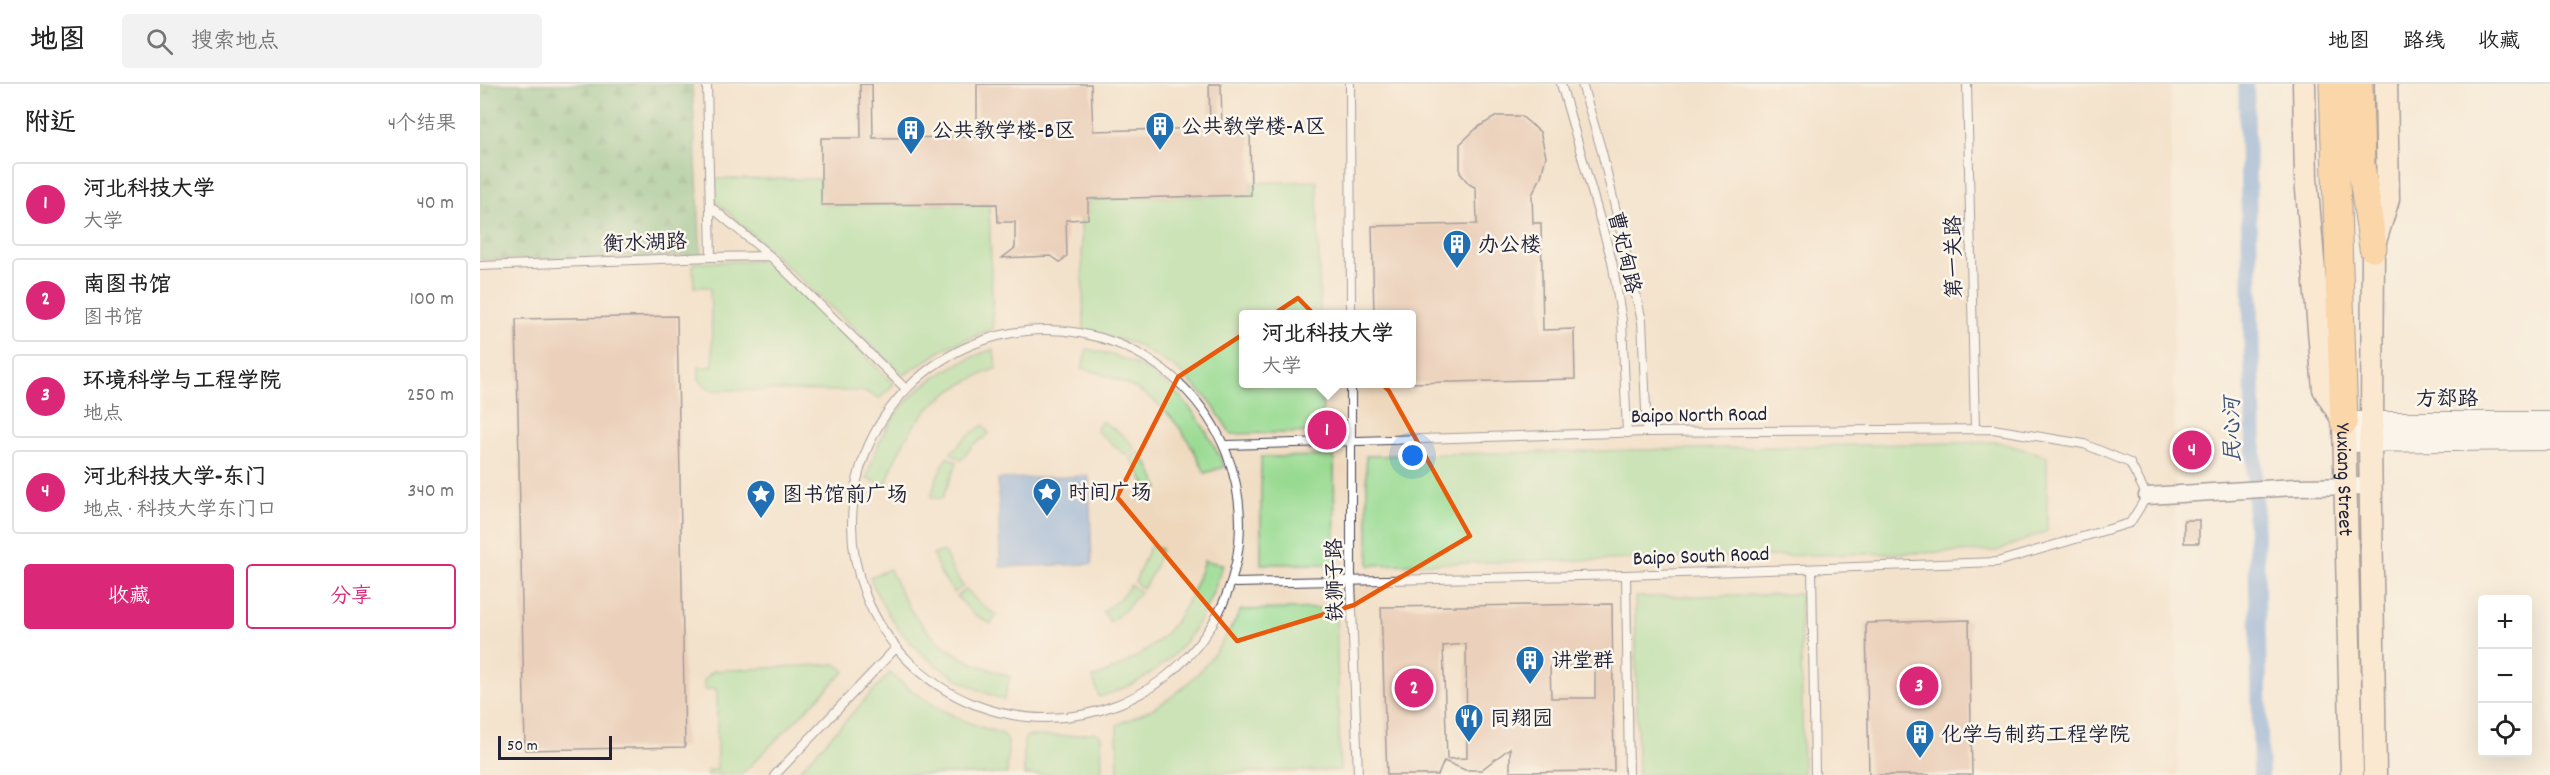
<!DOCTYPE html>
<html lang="zh">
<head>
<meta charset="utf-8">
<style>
  :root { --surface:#fff; --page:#f2f2f2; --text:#222; --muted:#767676; --line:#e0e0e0; --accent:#db2777 }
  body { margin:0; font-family:Dekko,"LXGW WenKai TC",sans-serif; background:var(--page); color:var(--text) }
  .controls { position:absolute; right:18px; bottom:18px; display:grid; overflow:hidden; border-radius:6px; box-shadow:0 6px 24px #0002 }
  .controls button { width:54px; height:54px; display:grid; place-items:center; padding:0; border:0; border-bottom:2px solid var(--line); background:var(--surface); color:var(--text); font:30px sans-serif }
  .scale { position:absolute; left:18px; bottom:15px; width:114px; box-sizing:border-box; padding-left:6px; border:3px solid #22223b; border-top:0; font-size:16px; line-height:21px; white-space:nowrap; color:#22223b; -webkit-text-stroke:4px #fbf7ec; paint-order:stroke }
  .you { position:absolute; left:933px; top:372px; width:21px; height:21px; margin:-15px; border:4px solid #fff; border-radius:50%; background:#1a73e8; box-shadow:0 0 0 9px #1a73e833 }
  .badge { display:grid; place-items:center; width:39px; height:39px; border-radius:50%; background:var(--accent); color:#fff; font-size:20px; font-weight:700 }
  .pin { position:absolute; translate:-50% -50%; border:3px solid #fff; box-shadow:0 2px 6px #0006 }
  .popup { position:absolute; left:759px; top:226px; width:177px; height:78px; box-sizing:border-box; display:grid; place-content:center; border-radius:6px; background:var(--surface); filter:drop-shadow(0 2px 4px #0005); font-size:20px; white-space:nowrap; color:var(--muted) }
  .popup b { font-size:22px; color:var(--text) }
  .popup::after { content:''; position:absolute; left:50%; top:100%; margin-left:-12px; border:12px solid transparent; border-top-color:var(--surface) }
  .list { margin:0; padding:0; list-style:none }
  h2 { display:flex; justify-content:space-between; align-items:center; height:78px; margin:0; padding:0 24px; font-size:26px }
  h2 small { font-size:20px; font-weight:400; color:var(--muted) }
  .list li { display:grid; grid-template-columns:39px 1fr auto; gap:18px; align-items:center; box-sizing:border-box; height:84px; margin:0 12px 12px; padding:0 12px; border:2px solid var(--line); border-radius:6px }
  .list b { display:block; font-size:22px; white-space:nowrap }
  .list p { margin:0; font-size:20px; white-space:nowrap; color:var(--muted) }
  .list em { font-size:20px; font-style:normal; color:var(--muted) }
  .actions { display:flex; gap:12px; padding:18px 24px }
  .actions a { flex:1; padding:14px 0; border:2px solid var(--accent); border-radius:6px; text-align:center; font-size:21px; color:var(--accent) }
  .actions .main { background:var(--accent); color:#fff }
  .icon { flex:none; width:33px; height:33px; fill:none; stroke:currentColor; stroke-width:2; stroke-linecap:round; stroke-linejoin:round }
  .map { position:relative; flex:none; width:2070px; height:691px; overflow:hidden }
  header { display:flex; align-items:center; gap:36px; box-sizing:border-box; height:84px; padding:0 30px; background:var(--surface); border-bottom:2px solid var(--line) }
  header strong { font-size:28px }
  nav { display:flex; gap:33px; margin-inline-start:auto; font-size:21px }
  .search { width:420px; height:54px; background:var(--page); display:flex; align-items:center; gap:15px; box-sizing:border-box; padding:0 21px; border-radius:6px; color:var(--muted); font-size:22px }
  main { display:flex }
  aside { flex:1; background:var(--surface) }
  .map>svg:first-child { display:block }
</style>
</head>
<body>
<header>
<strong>地图</strong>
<div class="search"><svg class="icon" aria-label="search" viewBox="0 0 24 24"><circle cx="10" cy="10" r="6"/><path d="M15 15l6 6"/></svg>搜索地点</div>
<nav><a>地图</a><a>路线</a><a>收藏</a></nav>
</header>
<main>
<aside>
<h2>附近<small>4个结果</small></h2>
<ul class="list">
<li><span class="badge">1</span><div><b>河北科技大学</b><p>大学</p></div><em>40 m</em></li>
<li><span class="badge">2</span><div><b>南图书馆</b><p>图书馆</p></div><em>100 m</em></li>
<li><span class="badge">3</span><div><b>环境科学与工程学院</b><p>地点</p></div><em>250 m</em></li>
<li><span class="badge">4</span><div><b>河北科技大学-东门</b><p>地点 · 科技大学东门口</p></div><em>340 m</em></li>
</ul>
<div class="actions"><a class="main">收藏</a><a>分享</a></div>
</aside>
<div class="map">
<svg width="2070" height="691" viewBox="0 0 2070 691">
  <defs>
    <pattern id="forest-firs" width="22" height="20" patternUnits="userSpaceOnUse" patternTransform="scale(1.5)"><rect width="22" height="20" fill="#7aba7b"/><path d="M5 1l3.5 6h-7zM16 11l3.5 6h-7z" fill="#649766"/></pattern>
  </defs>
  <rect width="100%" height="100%" fill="#fbf7ec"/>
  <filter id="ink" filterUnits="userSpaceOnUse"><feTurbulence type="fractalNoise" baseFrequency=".0167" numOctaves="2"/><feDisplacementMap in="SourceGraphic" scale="12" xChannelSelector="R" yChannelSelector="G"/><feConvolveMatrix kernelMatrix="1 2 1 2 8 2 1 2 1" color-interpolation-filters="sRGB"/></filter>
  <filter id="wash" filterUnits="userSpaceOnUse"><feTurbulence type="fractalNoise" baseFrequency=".008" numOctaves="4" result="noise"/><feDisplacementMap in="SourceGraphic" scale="24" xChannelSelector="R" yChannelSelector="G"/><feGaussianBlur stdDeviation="1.35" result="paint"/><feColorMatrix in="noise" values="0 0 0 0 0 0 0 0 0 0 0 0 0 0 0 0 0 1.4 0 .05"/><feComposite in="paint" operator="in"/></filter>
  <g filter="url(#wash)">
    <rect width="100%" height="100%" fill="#f7ebd8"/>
    <path fill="#eed7bb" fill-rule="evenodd" d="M0 0H1691L1698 691H0ZM763 230H931V300H763Z"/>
    <g fill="#98da91" stroke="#5d7e66" stroke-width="1.5">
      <path d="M235 95H341L342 121 509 120 513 245 467 263 424 291 235 116Z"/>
      <path d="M837 97 840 230H763V300H842L843 348 751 350 730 317 697 285 655 260 604 246 601 135 608 134V115L771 111V99Z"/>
      <path d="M287 176 414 300 400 314 383 307 230 306 219 296V283H233L230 203H214L213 179Z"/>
      <path d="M513 265 517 284C455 308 426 337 406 401L387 395C404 324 446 289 513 265Z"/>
      <path d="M607 265C678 278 716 318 744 383L725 389C698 328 667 301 602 284Z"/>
      <path d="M622 337 640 349 655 363 647 372 616 346Z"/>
      <path d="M503 341 509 350 493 361 481 376 471 369 485 354Z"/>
      <path d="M1518 358 1567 372V447L1517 467 889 481 886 372Z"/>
      <path d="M659 367 670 384 679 405 669 409 661 391 650 374Z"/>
      <path d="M854 372 855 480H781V373Z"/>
      <path d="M467 373 477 378 462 415 451 413 457 393Z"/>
      <path d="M670 462 681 465 674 486 663 505 655 498Z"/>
      <path d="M464 467 472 486 483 502 474 509 461 490 453 471Z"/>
      <path d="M724 477 743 480C722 548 690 592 619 613L613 594C675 570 704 541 724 477Z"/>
      <path d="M410 485C427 526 446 555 487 576 500 583 516 587 530 593L524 616C462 594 413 556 390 493Z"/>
      <path d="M651 501 660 508 646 525 630 538 623 528 638 516Z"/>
      <path d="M486 505 499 519 516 531 511 540 493 530 477 512Z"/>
      <path d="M1320 510 1323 691H1158L1155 513Z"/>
      <path d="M856 524 860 686 638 691 637 641C651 634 666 629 679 621 717 598 741 564 761 526Z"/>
      <path d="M356 580 365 587 261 691H227V686H237V605H224V596L233 587Z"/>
      <path d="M410 589C444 619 479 638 523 650L528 657 527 690 315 691Z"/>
      <path d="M615 648 621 652 622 690 544 691V657L547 652H591Z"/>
    </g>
    <path fill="url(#forest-firs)" stroke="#4e6e5b" stroke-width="1.5" d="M0 0H212L221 171 0 176Z"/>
    <path fill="#6f9fd9" stroke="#48608a" stroke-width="1.5" d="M609 392 612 480 520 483 518 395Z"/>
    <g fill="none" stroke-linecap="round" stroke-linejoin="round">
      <path stroke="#6f9fd9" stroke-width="16" d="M1766 0 1781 691"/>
    </g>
    <g id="blocks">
      <g fill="#dcb097" fill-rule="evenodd">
        <path d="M380 0H392L393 54 497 53V0H611L613 47 730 44 729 0H741L742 44 770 43 771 111 608 115V135L586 136 587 172 580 178 571 172 522 174 535 164V138H518L517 120 341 121V54H381Z"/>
        <path d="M1017 32H1041L1060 48 1066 72 1061 93 1052 111 1053 139H1061L1063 246 1094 245 1095 295 931 299V231H894L892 142 997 140 996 104 989 100 980 89V60L998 43Z"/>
        <path d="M197 232 205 663 45 666 36 235Z"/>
        <path d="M1704 355 1719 356 1720 377 1705 378Z"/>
        <rect x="1704" y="436" width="15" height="23"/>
        <path d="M1132 520 1134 687 1030 688V664L1001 686H985L964 677 958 691H907L901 523ZM986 560 987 674 967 675 963 562ZM1070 582H1115V614H1071Z"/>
        <path d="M1489 536 1492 691H1389L1386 539Z"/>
      </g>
    </g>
  </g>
  <g filter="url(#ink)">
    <use href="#blocks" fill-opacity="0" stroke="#424053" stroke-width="1.5"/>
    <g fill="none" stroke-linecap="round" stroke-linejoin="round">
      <g stroke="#424053" stroke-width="10">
        <g id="service">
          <path d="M870 0 871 230"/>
          <path d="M1081 0 1132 177 1142 237 1147 349"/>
          <path d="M1102 0 1122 68 1162 237 1167 348"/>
          <path d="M1487 0 1495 345"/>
          <path d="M231 123 290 172"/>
          <path d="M231 173 290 172 425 304"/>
          <path d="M0 182 231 173 227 0"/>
          <circle cx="566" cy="440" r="194"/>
          <path d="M871 300V497L878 691"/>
          <path d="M747 361 1167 348 1513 345 1604 360 1650 379 1667 412 1650 439 1517 478 1146 491 756 499"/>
          <path d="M1332 485 1335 691"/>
          <path d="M1146 491 1149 691"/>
          <path d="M295 691 415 565"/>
        </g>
      </g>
      <g stroke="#424053" stroke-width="19">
        <path id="minor" d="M1667 412 1816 403 1891 402"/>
      </g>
      <g stroke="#424053" stroke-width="22">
        <g id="tertiary">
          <path d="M1864 338H2070"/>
          <path d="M1865 358 2070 356"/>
        </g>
      </g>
      <g stroke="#424053" stroke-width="25">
        <g id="secondary">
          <path id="s1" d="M1824 0 1826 94 1844 305 1864 338 1872 691"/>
          <path d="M1895 691 1890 358 1892 338 1893 164 1908 115 1906 0"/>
        </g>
      </g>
      <g stroke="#424053" stroke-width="29">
        <g id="trunk">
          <path d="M1853 0 1864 338"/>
          <path d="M1879 0 1881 81 1893 164"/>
        </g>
      </g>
      <use href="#service" stroke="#fff" stroke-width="8"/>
      <use href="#minor" stroke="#fff" stroke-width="16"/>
      <use href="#tertiary" stroke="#fff" stroke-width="20"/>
      <use href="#secondary" stroke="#fee4c6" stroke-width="22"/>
      <use href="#trunk" stroke="#fdbc70" stroke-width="27"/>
    </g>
  </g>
  <path d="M0 0H2070V691H0ZM818 214 909 307 990 452 874 521 757 557 637 413 698 293Z" fill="#f7ebd8" fill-opacity=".55" fill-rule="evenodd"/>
  <path fill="none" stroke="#e8590c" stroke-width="4.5" stroke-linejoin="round" d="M818 214 909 307 990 452 874 521 757 557 637 413 698 293Z"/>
  <defs>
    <g id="building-pin" transform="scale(1.5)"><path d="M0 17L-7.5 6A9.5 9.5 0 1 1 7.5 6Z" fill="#1f6fb2" stroke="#fbf7ec"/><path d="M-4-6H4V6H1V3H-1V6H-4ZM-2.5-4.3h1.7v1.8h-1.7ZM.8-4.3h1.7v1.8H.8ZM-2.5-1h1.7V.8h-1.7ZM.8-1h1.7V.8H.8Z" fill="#fff"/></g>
    <g id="sight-pin" transform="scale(1.5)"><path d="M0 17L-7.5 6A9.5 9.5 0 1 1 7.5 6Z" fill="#1f6fb2" stroke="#fbf7ec"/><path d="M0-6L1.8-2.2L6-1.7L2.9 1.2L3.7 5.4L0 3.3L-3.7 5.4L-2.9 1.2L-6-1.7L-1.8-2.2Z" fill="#fff"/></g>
    <g id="restaurant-pin" transform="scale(1.5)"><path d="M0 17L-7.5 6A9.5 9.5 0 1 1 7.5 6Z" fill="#1f6fb2" stroke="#fbf7ec"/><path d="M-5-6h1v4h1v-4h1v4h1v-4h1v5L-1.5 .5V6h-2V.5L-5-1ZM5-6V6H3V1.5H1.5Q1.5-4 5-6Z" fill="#fff"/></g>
  </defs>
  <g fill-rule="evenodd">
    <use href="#building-pin" x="680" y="42"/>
    <use href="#building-pin" x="431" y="46"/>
    <use href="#building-pin" x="977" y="160"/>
    <use href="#sight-pin" x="567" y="408"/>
    <use href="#sight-pin" x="281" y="410"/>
    <use href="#building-pin" x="1050" y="576"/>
    <use href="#restaurant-pin" x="989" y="634"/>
    <use href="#building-pin" x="1440" y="650"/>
  </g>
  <g text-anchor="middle" stroke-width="5" stroke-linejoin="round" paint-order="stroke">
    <g font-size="21" fill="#22223b" stroke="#fbf7ec" text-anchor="start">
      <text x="701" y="49">公共教学楼-A区</text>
      <text x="452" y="53">公共教学楼-B区</text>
      <text x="998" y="167">办公楼</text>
      <text x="588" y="415">时间广场</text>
      <text x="302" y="417">图书馆前广场</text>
      <text x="1071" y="583">讲堂群</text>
      <text x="1010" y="641">同翔园</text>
      <text x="1461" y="657">化学与制药工程学院</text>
    </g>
    <g font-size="21" fill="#22223b" stroke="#fbf7ec">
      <text transform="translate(165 158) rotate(-2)" y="7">衡水湖路</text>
      <text transform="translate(1145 168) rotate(77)" y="7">曹妃甸路</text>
      <text transform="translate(1473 173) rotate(-91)" y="7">第一关路</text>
      <text x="1967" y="321">方郄路</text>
      <text transform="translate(1219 330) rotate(-1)" y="7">Baipo North Road</text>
      <text dy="7" stroke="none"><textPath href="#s1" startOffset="402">Yuxiang Street</textPath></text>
      <text transform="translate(1221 471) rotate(-2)" y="7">Baipo South Road</text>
      <text transform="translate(854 496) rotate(-91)" y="7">铁狮子路</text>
    </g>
    <g font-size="22" font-style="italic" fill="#41547a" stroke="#fbf7ec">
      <text transform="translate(1751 346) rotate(-91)" y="8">民心河</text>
    </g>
  </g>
</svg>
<div class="controls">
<button>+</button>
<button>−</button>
<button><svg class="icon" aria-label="locate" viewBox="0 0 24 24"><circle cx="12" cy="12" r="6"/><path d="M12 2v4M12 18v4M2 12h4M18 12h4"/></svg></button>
</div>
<div class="scale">50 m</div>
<div class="you"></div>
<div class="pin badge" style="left:847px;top:346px">1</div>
<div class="popup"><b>河北科技大学</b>大学</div>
<div class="pin badge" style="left:934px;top:604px">2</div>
<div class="pin badge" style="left:1439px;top:602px">3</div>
<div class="pin badge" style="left:1712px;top:366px">4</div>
</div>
</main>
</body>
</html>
